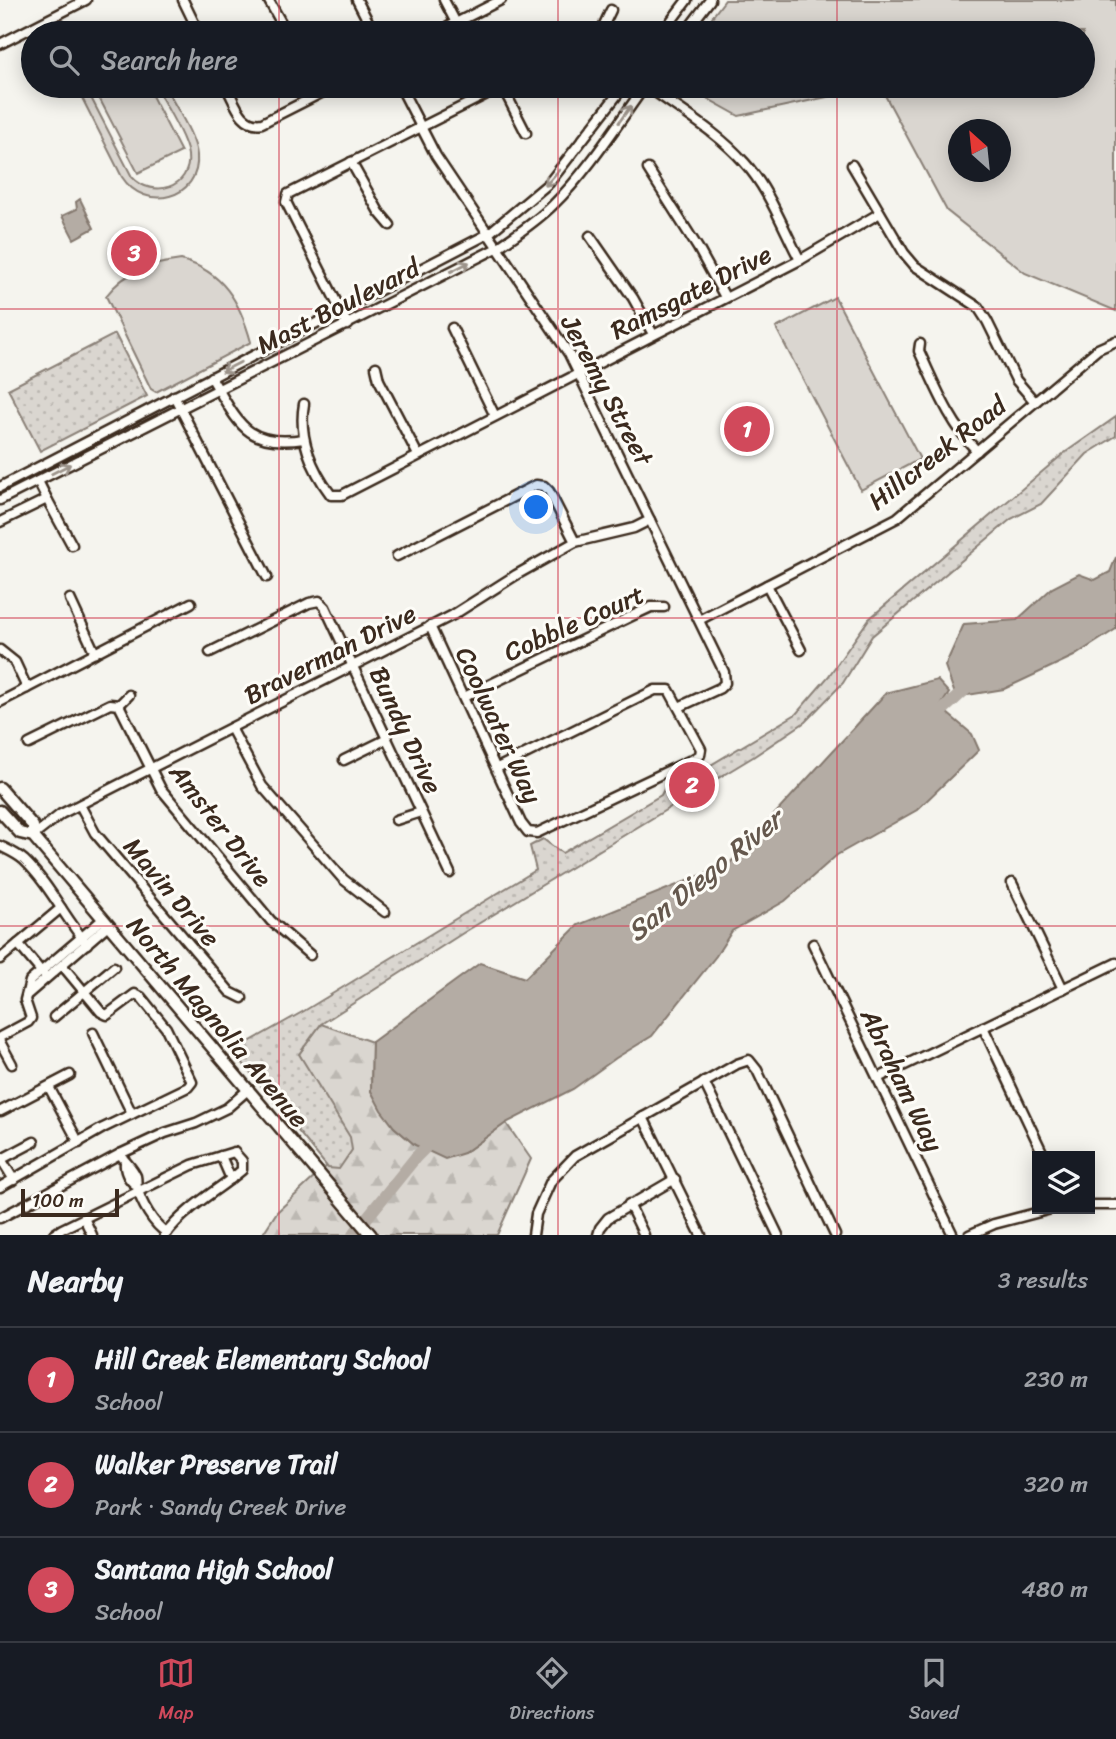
<!DOCTYPE html>
<html lang="en">
<head>
<meta charset="utf-8">
<style>
  :root { --surface:#171b24; --page:#20242c; --text:#f1f3f6; --muted:#9ea1a6; --line:#363941; --accent:#d1495b }
  body { margin:0; font-family:Sriracha,sans-serif; background:var(--page); color:var(--text) }
  .controls { position:absolute; right:21px; bottom:21px; display:grid; overflow:hidden; border-radius:0px; box-shadow:0 4px 18px #0003 }
  .controls button { width:63px; height:63px; display:grid; place-items:center; padding:0; border:0; border-bottom:2px solid var(--line); background:var(--surface); color:var(--text); font:35px sans-serif }
  .compass { position:absolute; left:948px; top:119px; width:63px; height:63px; border-radius:50%; background:var(--surface); box-shadow:0 4px 18px #0003; rotate:333deg }
  .scale { position:absolute; left:21px; bottom:18px; width:98px; box-sizing:border-box; padding-left:7px; border:4px solid #3b2a1e; border-top:0; font-size:19px; line-height:24px; white-space:nowrap; color:#3b2a1e; -webkit-text-stroke:5px #fdfcf7; paint-order:stroke }
  .you { position:absolute; left:537px; top:508px; width:24px; height:24px; margin:-18px; border:5px solid #fff; border-radius:50%; background:#1a73e8; box-shadow:0 0 0 10px #1a73e833 }
  .badge { display:grid; place-items:center; width:46px; height:46px; border-radius:50%; background:var(--accent); color:#fff; font-size:23px; font-weight:700 }
  .pin { position:absolute; translate:-50% -50%; border:4px solid #fff; box-shadow:0 2px 7px #0006 }
  .list { margin:0; padding:0; list-style:none }
  h2 { display:flex; justify-content:space-between; align-items:center; height:91px; margin:0; padding:0 28px; font-size:30px }
  h2 small { font-size:23px; font-weight:400; color:var(--muted) }
  .list li { display:grid; grid-template-columns:46px 1fr auto; gap:21px; align-items:center; box-sizing:border-box; height:105px; padding:0 28px; border-top:2px solid var(--line) }
  .list b { display:block; font-size:26px; white-space:nowrap }
  .list p { margin:0; font-size:23px; white-space:nowrap; color:var(--muted) }
  .list em { font-size:23px; font-style:normal; color:var(--muted) }
  .icon { flex:none; width:38px; height:38px; fill:none; stroke:currentColor; stroke-width:2; stroke-linecap:round; stroke-linejoin:round }
  .map { position:relative; flex:none; width:1116px; height:1235px; overflow:hidden }
  .search { position:absolute; background:var(--surface); box-shadow:0 4px 18px #0003; left:21px; right:21px; top:21px; height:77px; display:flex; align-items:center; gap:18px; box-sizing:border-box; padding:0 24px; border-radius:38px; color:var(--muted); font-size:26px }
  .sheet { height:406px; background:var(--surface) }
  nav { display:flex; justify-content:space-around; align-items:center; box-sizing:border-box; height:98px; border-top:2px solid var(--line); background:var(--surface); font-size:19px; color:var(--muted) }
  nav a { display:grid; justify-items:center; gap:4px }
  nav .on { color:var(--accent) }
  .map>svg:first-child { display:block }
</style>
</head>
<body>
<div class="map">
<svg width="1116" height="1235" viewBox="0 0 1116 1235">
  <defs>
    <pattern id="forest-firs" width="22" height="20" patternUnits="userSpaceOnUse" patternTransform="scale(1.75)"><rect width="22" height="20" fill="#dad6d0"/><path d="M5 1l3.5 6h-7zM16 11l3.5 6h-7z" fill="#bcb8b2"/></pattern>
    <pattern id="park-dots" width="8" height="8" patternUnits="userSpaceOnUse" patternTransform="scale(1.75)"><rect width="8" height="8" fill="#dad6d0"/><path d="M2 2h.1M6 6h.1" fill="none" stroke="#bcb8b2" stroke-width="1.8" stroke-linecap="round"/></pattern>
  </defs>
  <rect width="100%" height="100%" fill="#f5f4ee"/>
  <filter id="ink" filterUnits="userSpaceOnUse"><feTurbulence type="fractalNoise" baseFrequency=".0143" numOctaves="2"/><feDisplacementMap in="SourceGraphic" scale="14" xChannelSelector="R" yChannelSelector="G"/><feConvolveMatrix kernelMatrix="1 2 1 2 8 2 1 2 1" color-interpolation-filters="sRGB"/></filter>
  <g filter="url(#ink)">
    <g fill="#dad6d0" stroke="#8a8077" stroke-width="2" fill-rule="evenodd">
      <path d="M725 0H1116V311L1025 273 947 211 880 86H1083V33H700ZM958 130H1000V172H958Z"/>
      <path d="M76 86H85L132 177C152 199 192 188 188 155 186 138 164 103 155 86H165C174 105 195 134 197 155 201 199 145 213 122 177Z"/>
      <path d="M93 86H147L181 152 138 173Z"/>
      <path d="M685 86H878L739 116Z"/>
      <path d="M181 260C223 271 240 302 251 342L156 392 151 389 106 296C126 270 150 264 181 260Z"/>
      <path d="M835 297 920 459 861 490 776 328Z"/>
    </g>
    <path fill="url(#forest-firs)" stroke="#8a8077" stroke-width="2" d="M321 1024 372 1042 371 1091 394 1127 415 1145 464 1153 506 1123 531 1159 497 1235H262L277 1212 344 1150 299 1054Z"/>
    <g fill="url(#park-dots)" stroke="#8a8077" stroke-width="2">
      <path d="M115 334 147 396 40 451 8 389Z"/>
      <path d="M1116 417V436L1087 454 1041 504 1011 519 872 636 843 683 805 722 753 757 463 933 321 1024 299 1054 350 1137 352 1150 339 1169 328 1168 233 1051 304 1011 536 870 530 846 543 839 562 853 661 795 672 774 694 765V775L796 714 828 677 869 619 1063 454Z"/>
    </g>
    <g fill="#b4aca4" stroke="#84786e" stroke-width="2">
      <path d="M80 199 94 228 74 239 62 216 77 209 76 202Z"/>
      <path d="M1116 557V629L1074 656 1004 689 956 697 945 666 964 624 1017 620 1052 588 1079 574 1095 580 1110 572Z"/>
      <path d="M937 680 949 693 940 707 972 734 979 750 917 810 837 855 785 901 732 931 716 956 652 1036 616 1058 573 1089 506 1123 464 1153 445 1159 415 1145 394 1127 381 1110 371 1091 372 1042 480 963 525 978 578 925 729 864 886 693Z"/>
    </g>
    <g fill="none" stroke-linecap="round" stroke-linejoin="round">
      <g stroke="#b4aca4" stroke-width="12">
        <path d="M932 720 968 687"/>
        <path d="M353 1235 416 1157 434 1139"/>
      </g>
      <g stroke="#3b2a1e" stroke-width="13">
        <g id="minor">
          <path d="M183 0 199 33"/>
          <path d="M357 0 374 33"/>
          <path d="M444 0 456 23"/>
          <path d="M269 1 287 33"/>
          <path d="M436 33 501 0"/>
          <path d="M600 33 611 10"/>
          <path d="M662 33 687 0"/>
          <path d="M685 33 710 0"/>
          <path d="M0 44 86 0"/>
          <path d="M226 86C235 102 241 127 262 123L335 86"/>
          <path d="M400 86 436 156 569 354 724 672 725 683 720 688 679 707"/>
          <path d="M502 86 526 133"/>
          <path d="M647 86C678 109 719 133 744 162 769 189 783 228 800 260"/>
          <path d="M351 162 379 212 390 225"/>
          <path d="M852 165 904 253 915 266 978 307 987 321 1016 380 1035 402"/>
          <path d="M648 169 698 248 725 297"/>
          <path d="M590 236 633 298 653 334"/>
          <path d="M348 325 286 202 288 194 503 86"/>
          <path d="M452 328 495 416"/>
          <path d="M920 344 919 351C936 387 949 422 977 451"/>
          <path d="M376 367 379 380 418 455"/>
          <path d="M211 377C238 421 244 448 304 439"/>
          <path d="M174 396 267 577"/>
          <path d="M304 404C298 437 312 470 331 495H342L800 260 880 213"/>
          <path d="M38 481 47 499"/>
          <path d="M0 487 488 234 549 183 624 86"/>
          <path d="M0 500 497 248C517 234 536 222 553 205 588 171 616 126 645 86"/>
          <path d="M0 522 47 499 72 545"/>
          <path d="M397 556 536 485 544 486 549 491 575 542"/>
          <path d="M767 585 801 650"/>
          <path d="M70 599 95 653"/>
          <path d="M699 620 897 518 1098 349 1116 341"/>
          <path d="M430 626 521 823 528 832 537 833 693 759 700 755 701 749 669 690H655L497 768"/>
          <path d="M0 650 15 662 27 688"/>
          <path d="M210 652 309 603 319 601 325 607 450 873"/>
          <path d="M464 697 634 615 651 607H664"/>
          <path d="M0 702 191 603"/>
          <path d="M119 705 161 789 271 921 310 955"/>
          <path d="M231 728 262 786 343 879 385 912"/>
          <path d="M29 744 110 704 119 705 129 695"/>
          <path d="M344 760 387 739"/>
          <path d="M80 805 95 833 230 992 242 998"/>
          <path d="M396 820 421 812"/>
          <path d="M33 836 61 814 453 615 516 575 575 542 634 528 650 520"/>
          <path d="M0 846C8 850 17 854 24 860 50 885 64 917 87 944"/>
          <path d="M1012 883 1063 989"/>
          <path d="M18 944 45 976"/>
          <path d="M813 944 953 1235"/>
          <path d="M0 959 61 908"/>
          <path d="M28 994 108 925"/>
          <path d="M54 1017 114 967"/>
          <path d="M983 1027 1044 1156"/>
          <path d="M93 1033 132 1114"/>
          <path d="M0 1037 28 1022 31 1018 25 1000 30 981 103 919"/>
          <path d="M0 1042 12 1064"/>
          <path d="M878 1078 1116 963"/>
          <path d="M704 1082 778 1235"/>
          <path d="M49 1087 79 1143"/>
          <path d="M1 1111 70 1075"/>
          <path d="M643 1117 701 1235"/>
          <path d="M120 1154C125 1162 132 1167 136 1176 137 1180 136 1183 137 1187 141 1203 153 1224 167 1233"/>
          <path d="M221 1156 231 1179"/>
          <path d="M1 1159 14 1180"/>
          <path d="M0 1160 34 1142"/>
          <path d="M125 1162C124 1170 128 1180 136 1185"/>
          <path d="M0 1187 103 1128 188 1087 192 1082 166 1028 141 997 135 994 107 1015 101 1012 62 965"/>
          <path d="M629 1204 644 1235"/>
          <path d="M1090 1205H1116"/>
          <path d="M0 1218 120 1154 165 1133 196 1123 227 1108 249 1089"/>
          <path d="M84 1218 92 1235"/>
          <path d="M53 1235 62 1229 192 1165 234 1152 242 1161V1170C216 1192 186 1207 165 1235"/>
          <path d="M533 1235 536 1214 551 1181 575 1156 737 1064 749 1060 757 1070 835 1235"/>
          <path d="M598 1235 600 1228 608 1218 675 1179"/>
          <path d="M969 1235 994 1224 1051 1209"/>
        </g>
      </g>
      <g stroke="#3b2a1e" stroke-width="15">
        <g id="major">
          <path d="M0 788 33 826V836"/>
          <path d="M0 811 20 833 33 836 371 1235"/>
        </g>
      </g>
      <use href="#minor" stroke="#fdfcf7" stroke-width="8"/>
      <use href="#major" stroke="#fdfcf7" stroke-width="10"/>
    </g>
    <defs><path id="oneway-shaft" d="M-6 0H5M1.5-3L5.5 0L1.5 3" fill="none" stroke-width="1.6" stroke-linecap="round" stroke-linejoin="round" transform="scale(1.75)"/></defs>
    <g stroke="#9c938a">
      <use href="#oneway-shaft" transform="translate(625 114) rotate(-54)"/>
      <use href="#oneway-shaft" transform="translate(552 178) rotate(131)"/>
      <use href="#oneway-shaft" transform="translate(460 267) rotate(-27)"/>
      <use href="#oneway-shaft" transform="translate(231 367) rotate(153)"/>
      <use href="#oneway-shaft" transform="translate(61 469) rotate(-27)"/>
    </g>
  </g>
  <path fill="none" stroke="#d1495b" stroke-width="2" stroke-opacity="0.55" d="M279 0V33M558 0V33M837 0V33M279 86V1235M558 86V1235M837 86V1235M0 309H1116M0 618H1116M0 926H1116"/>
  <g text-anchor="middle" stroke-width="6" stroke-linejoin="round" paint-order="stroke">
    <g font-size="26" fill="#3b2a1e" stroke="#fdfcf7">
      <text transform="translate(691 292) rotate(-27)" y="9">Ramsgate Drive</text>
      <text transform="translate(338 306) rotate(-27)" y="9">Mast Boulevard</text>
      <text transform="translate(607 390) rotate(62)" y="9">Jeremy Street</text>
      <text transform="translate(937 453) rotate(-38)" y="9">Hillcreek Road</text>
      <text transform="translate(574 623) rotate(-24)" y="9">Cobble Court</text>
      <text transform="translate(330 654) rotate(-27)" y="9">Braverman Drive</text>
      <text transform="translate(499 725) rotate(65)" y="9">Coolwater Way</text>
      <text transform="translate(406 730) rotate(65)" y="9">Bundy Drive</text>
      <text transform="translate(221 825) rotate(52)" y="9">Amster Drive</text>
      <text transform="translate(172 892) rotate(50)" y="9">Mavin Drive</text>
      <text transform="translate(218 1022) rotate(50)" y="9">North Magnolia Avenue</text>
      <text transform="translate(902 1080) rotate(64)" y="9">Abraham Way</text>
    </g>
    <g font-size="28" font-style="italic" fill="#65584d" stroke="#fdfcf7">
      <text transform="translate(704 875) rotate(-39)" y="10">San Diego River</text>
    </g>
  </g>
</svg>
<div class="controls">
<button><svg class="icon" aria-label="layers" viewBox="0 0 24 24"><path d="M12 4l9 5-9 5-9-5zM3 14l9 5 9-5"/></svg></button>
</div>
<svg class="compass" viewBox="-18 -18 36 36"><path d="M0-13l5 13h-10z" fill="#e53935"/><path d="M0 13l5-13h-10z" fill="#9ea1a6"/></svg>
<div class="scale">100 m</div>
<div class="you"></div>
<div class="pin badge" style="left:747px;top:429px">1</div>
<div class="pin badge" style="left:692px;top:785px">2</div>
<div class="pin badge" style="left:134px;top:253px">3</div>
<div class="search"><svg class="icon" aria-label="search" viewBox="0 0 24 24"><circle cx="10" cy="10" r="6"/><path d="M15 15l6 6"/></svg>Search here</div>
</div>
<section class="sheet">
<h2>Nearby<small>3 results</small></h2>
<ul class="list">
<li><span class="badge">1</span><div><b>Hill Creek Elementary School</b><p>School</p></div><em>230 m</em></li>
<li><span class="badge">2</span><div><b>Walker Preserve Trail</b><p>Park · Sandy Creek Drive</p></div><em>320 m</em></li>
<li><span class="badge">3</span><div><b>Santana High School</b><p>School</p></div><em>480 m</em></li>
</ul>
</section>
<nav>
<a class="on"><svg class="icon" aria-label="map" viewBox="0 0 24 24"><path d="M3 6l6-2 6 2 6-2v14l-6 2-6-2-6 2zM9 4v14M15 6v14"/></svg>Map</a>
<a><svg class="icon" aria-label="directions" viewBox="0 0 24 24"><path d="M12 3l9 9-9 9-9-9zM9 14v-3h6M13 9l2 2-2 2"/></svg>Directions</a>
<a><svg class="icon" aria-label="saved" viewBox="0 0 24 24"><path d="M7 4h10v16l-5-4-5 4z"/></svg>Saved</a>
</nav>
</body>
</html>
